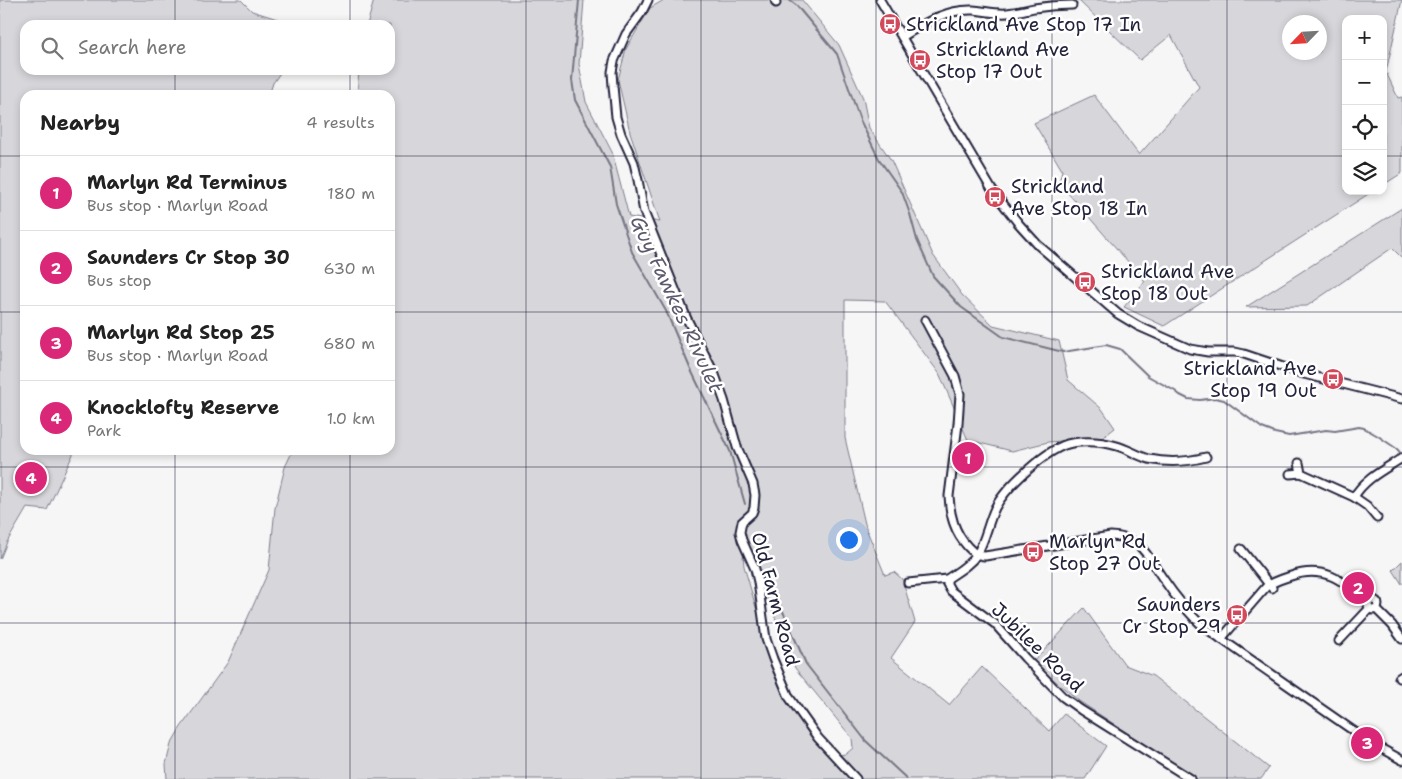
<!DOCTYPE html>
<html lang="en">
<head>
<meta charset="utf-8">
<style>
  :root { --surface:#fff; --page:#f6f6f6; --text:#222; --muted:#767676; --line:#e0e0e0; --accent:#db2777 }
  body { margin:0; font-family:"Shantell Sans",sans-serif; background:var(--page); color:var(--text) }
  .controls { position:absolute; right:15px; top:15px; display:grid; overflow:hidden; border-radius:10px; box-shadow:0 2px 8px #0003 }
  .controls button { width:45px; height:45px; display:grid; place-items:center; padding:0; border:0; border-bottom:1px solid var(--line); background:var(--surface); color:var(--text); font:25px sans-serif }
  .compass { position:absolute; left:1282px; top:15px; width:45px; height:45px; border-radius:50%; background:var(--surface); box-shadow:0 2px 8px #0003; rotate:245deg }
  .you { position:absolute; left:848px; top:539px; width:18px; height:18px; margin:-12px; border:4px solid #fff; border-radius:50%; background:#1a73e8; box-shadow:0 0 0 8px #1a73e833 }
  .badge { display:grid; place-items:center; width:32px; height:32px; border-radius:50%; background:var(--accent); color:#fff; font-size:16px; font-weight:700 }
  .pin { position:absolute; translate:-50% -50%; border:2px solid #fff; box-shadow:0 1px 5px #0006 }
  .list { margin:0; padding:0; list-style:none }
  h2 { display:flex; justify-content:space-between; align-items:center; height:65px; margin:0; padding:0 20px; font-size:21px }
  h2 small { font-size:16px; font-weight:400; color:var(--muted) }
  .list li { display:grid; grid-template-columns:32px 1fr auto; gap:15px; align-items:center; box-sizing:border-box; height:75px; padding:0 20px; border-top:1px solid var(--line) }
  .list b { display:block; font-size:19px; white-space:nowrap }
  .list p { margin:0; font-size:16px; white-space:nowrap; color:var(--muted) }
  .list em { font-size:16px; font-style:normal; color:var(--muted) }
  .icon { flex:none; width:28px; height:28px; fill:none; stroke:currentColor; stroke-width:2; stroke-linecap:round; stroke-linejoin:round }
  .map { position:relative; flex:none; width:1402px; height:779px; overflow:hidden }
  .search { position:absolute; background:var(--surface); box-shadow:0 2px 8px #0003; left:20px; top:20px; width:375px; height:55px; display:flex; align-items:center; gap:12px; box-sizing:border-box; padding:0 18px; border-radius:15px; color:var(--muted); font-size:19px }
  .panel { position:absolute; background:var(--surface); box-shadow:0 2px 8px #0003; left:20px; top:90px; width:375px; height:365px; border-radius:15px }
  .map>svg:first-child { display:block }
</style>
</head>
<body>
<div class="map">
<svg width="1402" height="779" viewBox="0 0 1402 779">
  <rect width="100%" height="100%" fill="#f6f6f7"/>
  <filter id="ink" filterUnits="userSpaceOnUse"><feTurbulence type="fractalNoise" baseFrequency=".02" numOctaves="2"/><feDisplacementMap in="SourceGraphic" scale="10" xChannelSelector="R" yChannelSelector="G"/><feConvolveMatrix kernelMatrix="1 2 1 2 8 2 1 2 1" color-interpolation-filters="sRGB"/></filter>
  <g filter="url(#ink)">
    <g fill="#d7d7db" stroke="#7c7c8b" fill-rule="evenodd">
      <path d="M0 0H241L252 11 290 23 293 25H25V70H282L273 83 269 95H25V450H75L47 510 27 508 7 542 0 559Z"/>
      <path d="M374 0H584L579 64 586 102 612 152 629 217 660 222 630 132 618 80 626 49 650 8 664 0H802L839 45 863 98 869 128 891 160 933 255 962 295 993 325 1059 341 1068 380 1102 409 1115 428 1102 438 1048 442 1012 451 968 440 939 373 885 301 845 300V438L866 528 885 575 894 572 902 579 915 622 891 658 949 705 982 667 1049 731 1064 714 1106 746 1085 779H167L166 764 171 744 181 727 228 662 269 570 275 508 285 467 293 450H390V95H357L359 70H390V25H367ZM743 556 752 559 795 668 852 738 853 748 846 754 836 755 807 725 775 673 744 566Z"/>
      <path d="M1078 0H1402L1386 72 1398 98 1402 97V173L1383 185V19H1346V191H1373L1164 326 1124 307 1145 281 1059 183 1062 170 1034 123 1094 95 1139 155 1199 87 1171 35 1140 60ZM1320 22V52H1290V22Z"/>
      <path d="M1402 208V258L1392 248 1307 306 1246 307Z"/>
      <path d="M1402 561V584L1393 570Z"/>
      <path d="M1084 608 1125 665 1153 676 1269 768 1261 779H1197L1079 701 1033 662Z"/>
    </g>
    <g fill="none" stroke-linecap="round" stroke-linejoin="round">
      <g stroke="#767685" stroke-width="2">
        <path d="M579 0 572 80 575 100 610 167 616 204 632 252 666 311 690 368 730 451 745 504"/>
        <path d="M789 0 796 5 837 54 860 120 879 159 902 192 910 214 917 240 933 276 961 307 1003 337 1063 352 1106 345 1120 349 1148 376 1175 391 1180 395 1188 399 1200 400 1215 398 1224 400 1262 428 1275 433 1289 436 1326 430 1335 431 1359 427 1364 428 1378 436 1397 449 1402 455"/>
        <path d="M774 591 806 664 866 741 907 779"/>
      </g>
      <g stroke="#22223b" stroke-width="11">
        <g id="minor">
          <path d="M648 0 642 12 626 34 614 61 612 72 613 86 616 117 621 134 634 163 638 180 644 212 687 319 715 375 724 400 737 447 753 484 755 495 754 508 752 513 742 522 740 532 742 540 755 569 758 582 766 639 773 659 789 697 818 738 856 779"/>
          <path d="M775 0 776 3"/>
          <path d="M880 0 992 190 1019 224 1038 245 1118 314 1138 326 1190 349 1208 352H1235L1244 354 1304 374 1402 399"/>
          <path d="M902 37C925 23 945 9 973 10 985 11 996 14 1007 13 1016 12 1025 10 1034 8 1047 6 1059 5 1072 5"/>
          <path d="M925 320 955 376 960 394 958 424 949 496C950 515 954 532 968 547 973 552 977 556 985 556L1111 536C1143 537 1148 558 1164 580 1174 595 1191 616 1204 627L1358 734 1373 744 1402 760"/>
          <path d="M1299 463 1301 473"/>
          <path d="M1290 474 1301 473 1354 497C1364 479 1385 469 1402 458"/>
          <path d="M1354 497 1367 506 1377 518"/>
          <path d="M1241 549 1272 588"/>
          <path d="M947 579C957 572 970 565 977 554 985 541 988 523 995 508 1006 487 1048 447 1072 443 1086 441 1103 442 1117 446 1128 449 1138 456 1149 459 1168 463 1187 462 1206 457"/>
          <path d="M908 583 947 579V584L951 591 995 624 1025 658 1063 697 1081 710 1191 779"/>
          <circle cx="1373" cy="605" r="5"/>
          <path d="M1376 609 1392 625 1402 639"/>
          <path d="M1221 639 1266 587C1274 581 1282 579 1291 576 1325 564 1344 582 1369 602"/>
          <path d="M1339 641 1369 609"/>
          <path d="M1399 678 1402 676"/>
        </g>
      </g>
      <use href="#minor" stroke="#fff" stroke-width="7"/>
    </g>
  </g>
  <path fill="none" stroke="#22223b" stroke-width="1" stroke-opacity="0.55" d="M175 0V25M350 0V25M526 0V779M701 0V779M876 0V779M1052 0V779M1227 0V779M175 70V95M350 70V95M0 156H25M390 156H1346M1383 156H1402M0 312H25M390 312H1402M175 450V779M350 450V779M0 467H1402M0 623H1402"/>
  <defs>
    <g id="bus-disc" transform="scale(1.125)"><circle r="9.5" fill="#d1495b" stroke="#fff"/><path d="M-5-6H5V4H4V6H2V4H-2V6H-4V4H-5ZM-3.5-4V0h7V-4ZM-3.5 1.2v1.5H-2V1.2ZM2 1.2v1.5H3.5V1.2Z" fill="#fff"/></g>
  </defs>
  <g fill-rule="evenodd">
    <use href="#bus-disc" x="890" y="24"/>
    <use href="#bus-disc" x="920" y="60"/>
    <use href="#bus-disc" x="995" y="197"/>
    <use href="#bus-disc" x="1085" y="282"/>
    <use href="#bus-disc" x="1333" y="379"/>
    <use href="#bus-disc" x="1033" y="552"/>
    <use href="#bus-disc" x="1237" y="615"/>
  </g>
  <g text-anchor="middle" stroke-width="5" stroke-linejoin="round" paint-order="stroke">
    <g font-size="19" fill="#22223b" stroke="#fff" text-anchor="start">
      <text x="906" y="31">Strickland Ave Stop 17 In</text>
      <text x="936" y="56">Strickland Ave<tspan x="936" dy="22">Stop 17 Out</tspan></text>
      <text x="1011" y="193">Strickland<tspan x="1011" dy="22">Ave Stop 18 In</tspan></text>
      <text x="1101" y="278">Strickland Ave<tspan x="1101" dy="22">Stop 18 Out</tspan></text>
      <text x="1317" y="375" text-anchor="end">Strickland Ave<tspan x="1317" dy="22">Stop 19 Out</tspan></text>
      <text x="1049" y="548">Marlyn Rd<tspan x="1049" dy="22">Stop 27 Out</tspan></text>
      <text x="1221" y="611" text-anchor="end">Saunders<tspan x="1221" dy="22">Cr Stop 29</tspan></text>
    </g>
    <g font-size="19" fill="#22223b" stroke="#fff">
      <text transform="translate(776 599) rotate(75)" y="7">Old Farm Road</text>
      <text transform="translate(1038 647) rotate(44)" y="7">Jubilee Road</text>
    </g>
    <g font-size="20" font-style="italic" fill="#5a5a6d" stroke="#fff">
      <text transform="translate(677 304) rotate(65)" y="7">Guy Fawkes Rivulet</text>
    </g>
  </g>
</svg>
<div class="controls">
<button>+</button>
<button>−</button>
<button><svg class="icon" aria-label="locate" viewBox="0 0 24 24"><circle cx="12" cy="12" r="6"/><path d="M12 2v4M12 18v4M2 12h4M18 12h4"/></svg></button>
<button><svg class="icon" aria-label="layers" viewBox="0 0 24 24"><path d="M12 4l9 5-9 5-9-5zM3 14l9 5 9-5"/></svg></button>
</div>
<svg class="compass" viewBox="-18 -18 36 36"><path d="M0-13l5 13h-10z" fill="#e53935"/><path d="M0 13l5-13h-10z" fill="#767676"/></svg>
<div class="you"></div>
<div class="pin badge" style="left:968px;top:458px">1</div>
<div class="pin badge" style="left:1358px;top:588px">2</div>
<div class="pin badge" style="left:1367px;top:743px">3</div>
<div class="pin badge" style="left:31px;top:478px">4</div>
<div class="search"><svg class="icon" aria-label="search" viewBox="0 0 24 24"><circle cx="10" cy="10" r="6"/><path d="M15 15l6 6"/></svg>Search here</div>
<section class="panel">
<h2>Nearby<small>4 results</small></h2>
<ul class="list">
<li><span class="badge">1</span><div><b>Marlyn Rd Terminus</b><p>Bus stop · Marlyn Road</p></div><em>180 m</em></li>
<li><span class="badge">2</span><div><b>Saunders Cr Stop 30</b><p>Bus stop</p></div><em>630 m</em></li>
<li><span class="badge">3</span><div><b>Marlyn Rd Stop 25</b><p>Bus stop · Marlyn Road</p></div><em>680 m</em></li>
<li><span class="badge">4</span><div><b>Knocklofty Reserve</b><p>Park</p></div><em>1.0 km</em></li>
</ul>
</section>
</div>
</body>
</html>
